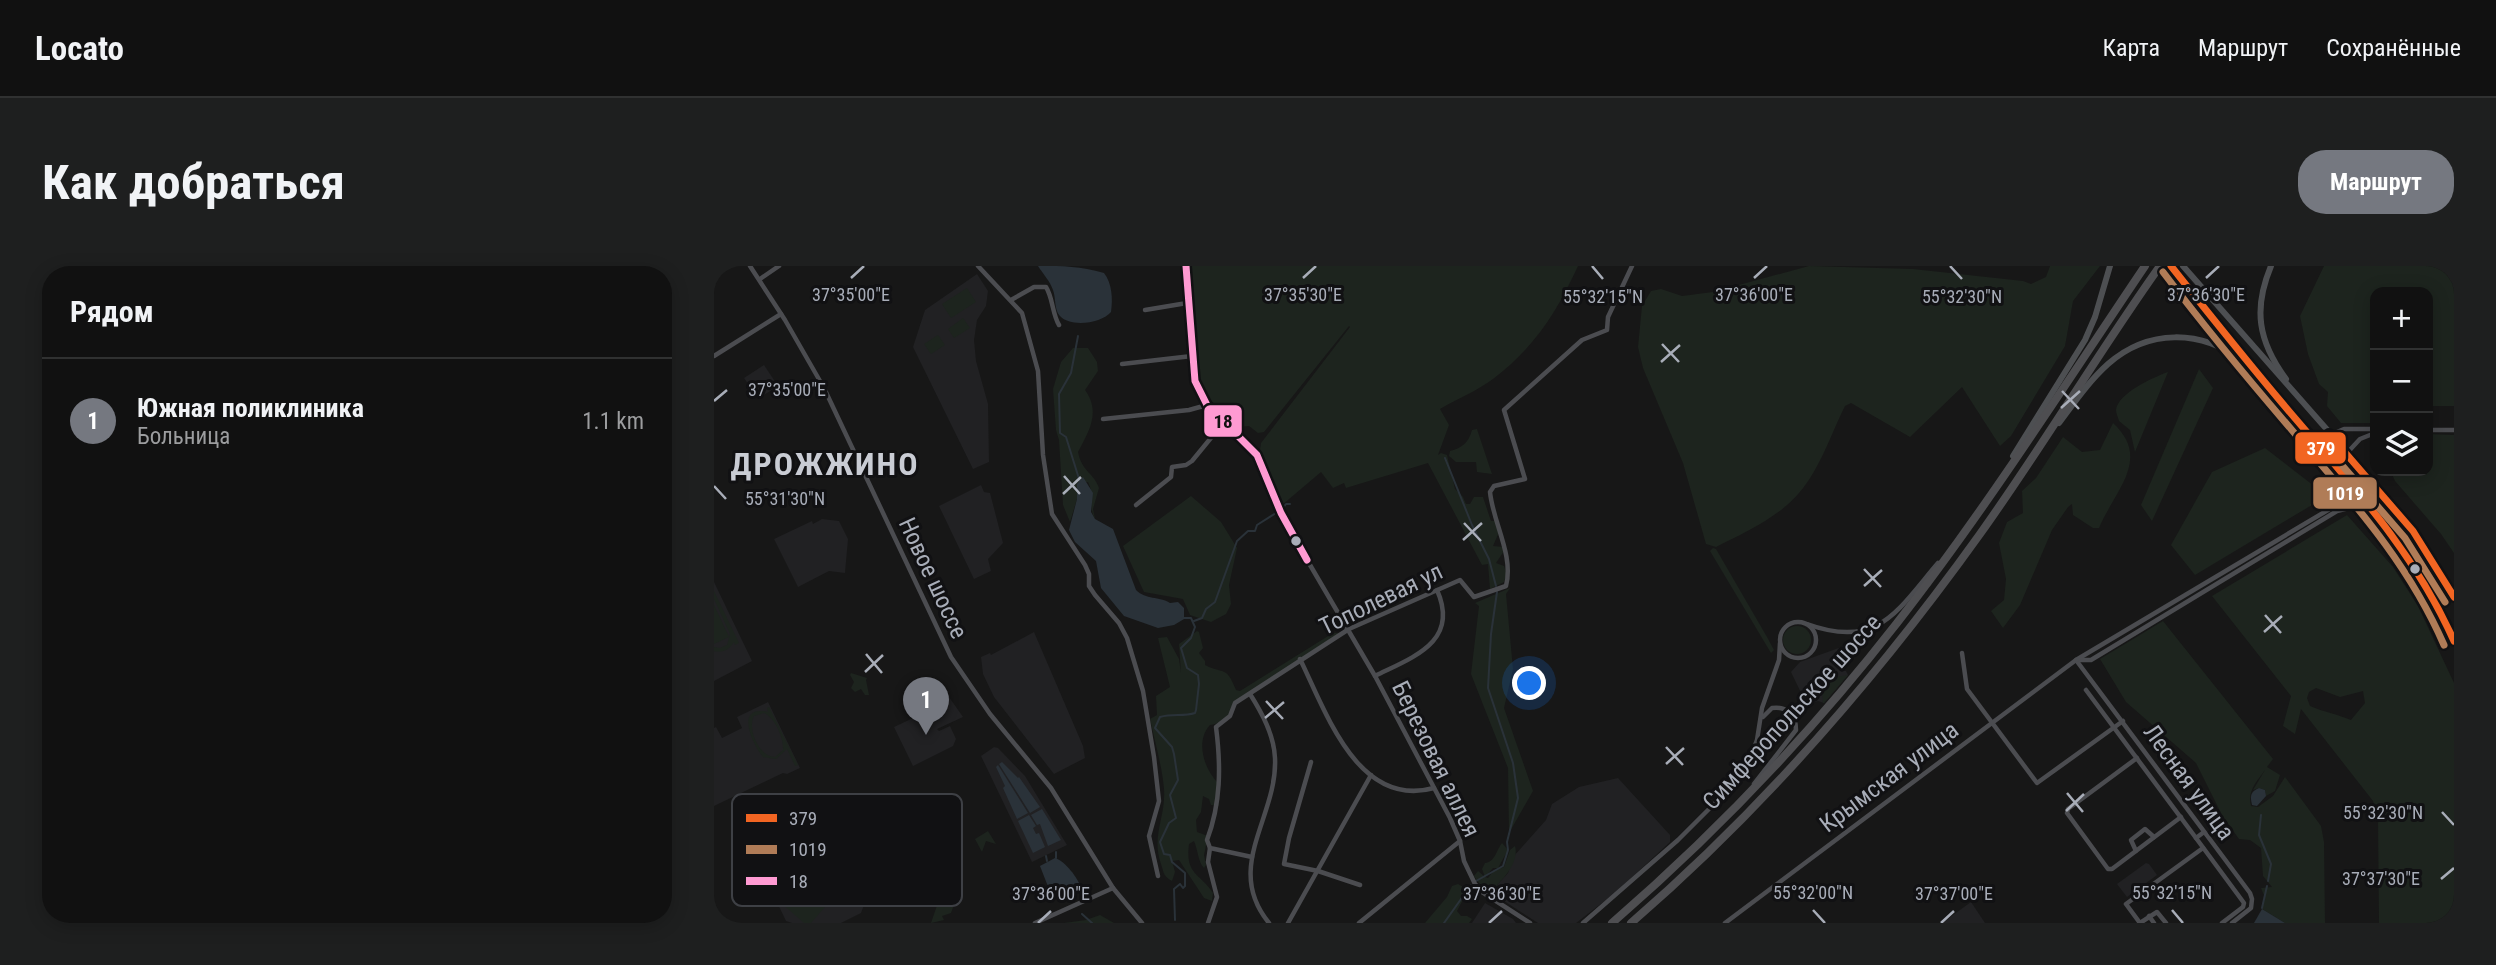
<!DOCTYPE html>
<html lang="ru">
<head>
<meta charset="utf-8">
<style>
  :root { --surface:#111; --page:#1e1f1f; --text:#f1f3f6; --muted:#9c9d9f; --line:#303131; --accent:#757880 }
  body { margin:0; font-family:"Roboto Condensed",sans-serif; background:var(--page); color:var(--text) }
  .controls { position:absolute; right:21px; top:21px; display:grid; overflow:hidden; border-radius:14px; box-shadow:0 4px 18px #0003 }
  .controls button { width:63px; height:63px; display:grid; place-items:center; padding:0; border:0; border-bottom:2px solid var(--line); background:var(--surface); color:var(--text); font:35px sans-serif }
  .you { position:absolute; left:816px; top:418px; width:24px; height:24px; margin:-18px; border:5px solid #fff; border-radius:50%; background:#1a73e8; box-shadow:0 0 0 10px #1a73e833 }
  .badge { display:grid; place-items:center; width:46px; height:46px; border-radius:50%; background:var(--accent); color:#fff; font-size:23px; font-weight:700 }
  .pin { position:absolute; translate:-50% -58px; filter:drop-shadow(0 2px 4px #0008) }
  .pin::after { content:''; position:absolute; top:37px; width:24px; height:21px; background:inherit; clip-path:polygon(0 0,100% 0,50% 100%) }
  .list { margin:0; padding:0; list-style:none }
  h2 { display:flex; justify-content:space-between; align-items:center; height:91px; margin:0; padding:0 28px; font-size:30px }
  h2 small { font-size:23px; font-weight:400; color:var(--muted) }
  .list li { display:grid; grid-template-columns:46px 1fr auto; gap:21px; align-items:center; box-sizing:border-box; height:126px; padding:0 28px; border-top:2px solid var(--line) }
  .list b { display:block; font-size:26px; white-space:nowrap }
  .list p { margin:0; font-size:23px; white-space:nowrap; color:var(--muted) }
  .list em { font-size:23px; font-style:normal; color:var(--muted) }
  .icon { flex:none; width:38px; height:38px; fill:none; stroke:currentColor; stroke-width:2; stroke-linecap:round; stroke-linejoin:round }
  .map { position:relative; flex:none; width:1740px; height:657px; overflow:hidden; border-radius:28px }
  header { display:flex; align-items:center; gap:42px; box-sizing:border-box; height:98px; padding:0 35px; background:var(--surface); border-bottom:2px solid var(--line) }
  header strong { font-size:33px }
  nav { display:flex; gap:38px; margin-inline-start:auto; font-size:24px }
  .intro { display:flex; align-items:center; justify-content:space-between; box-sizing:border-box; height:168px; padding:0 42px }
  h1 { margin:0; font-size:49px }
  .button { padding:18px 32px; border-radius:28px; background:var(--accent); color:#fff; font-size:24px; font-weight:700 }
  main { display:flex; gap:42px; padding:0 42px }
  aside { flex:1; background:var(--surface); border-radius:28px; box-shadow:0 4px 18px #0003 }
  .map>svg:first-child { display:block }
</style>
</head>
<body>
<header>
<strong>Locato</strong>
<nav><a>Карта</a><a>Маршрут</a><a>Сохранённые</a></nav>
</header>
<div class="intro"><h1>Как добраться</h1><a class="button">Маршрут</a></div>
<main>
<aside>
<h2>Рядом<small></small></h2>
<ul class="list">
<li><span class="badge">1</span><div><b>Южная поликлиника</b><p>Больница</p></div><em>1.1 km</em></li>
</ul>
</aside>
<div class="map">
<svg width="1740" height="657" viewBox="0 0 1740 657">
  <rect width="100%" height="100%" fill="#171717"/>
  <g fill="#212123">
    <path d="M263 8 274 25 272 40 263 54 260 74 262 95 274 138 275 196 259 203 199 81 211 44Z"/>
    <path d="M50 99 64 120 47 131H43L30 112Z"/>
    <path d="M267 219 270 226 276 227 289 277 274 293 277 305 260 313 225 240Z"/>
    <path d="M108 253 125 255 134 273 131 307 115 305 84 321 60 273 98 255 99 258Z"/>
    <path d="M0 316 38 395 0 415Z"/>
    <path d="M320 366 369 480 371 492 340 508 280 431 269 408 267 391 276 387 277 389Z"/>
    <path d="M1144 375 1146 377 1125 403 1127 405H1132L1134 409 1110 437 1104 435 1093 439 1077 406 1086 396Z"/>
    <path d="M235 431 249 451 223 463 225 465 236 460 242 473 239 480 199 500 180 461 214 445V440Z"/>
    <path d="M54 436 86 502 73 508 69 507 0 540V462L2 461 8 472 28 462 23 451Z"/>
    <path d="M280 481 284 482 311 510 353 579 318 596 267 490Z"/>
    <path d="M904 512 956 569V576L901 627 862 657H824L790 635V627L783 619 794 607 799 591 832 554 838 538 865 521Z"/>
    <path d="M150 549 171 594 167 609 159 615 147 647 127 657H78L72 655 46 601Z"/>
    <path d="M1432 597 1435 598 1443 609 1413 631 1403 618Z"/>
    <path d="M1257 636 1271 657H1228Z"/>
    <path d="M771 637 799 653 802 657H758Z"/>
  </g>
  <g fill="#1d241e" fill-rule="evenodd">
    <path d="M476 0H864C843 46 820 82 779 113 763 125 743 133 726 143L735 159 724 189 727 187 733 189 741 223 749 231 752 238H756L760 231H769L777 255H782L785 266 779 280 789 281 790 285 782 297 790 300 793 309 790 316 776 323 774 298 768 299 714 197 632 222 630 217 619 222 607 206 568 239 546 184 547 177 636 61 635 60 550 166 544 167 535 160 523 161C506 145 490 132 484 108Z"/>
    <path d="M1095 0 1199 3 1309 15 1317 18 1332 11 1336 0H1386L1359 35 1351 80 1297 170 1286 180 1248 121 1196 171 1137 137 1131 140C1117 168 1106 203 1085 227 1065 251 1030 267 1002 281L992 278 969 197 929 102 924 81 928 40 937 25 947 23 968 30 999 26Z"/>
    <path d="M1610 0H1740V140H1714V26H1661V140L1656 141V157H1627L1613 140 1614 126 1605 118 1594 88 1586 50Z"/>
    <path d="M253 22 262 36 237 52 228 38Z"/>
    <path d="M249 52 256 62 240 72 234 63Z"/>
    <path d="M224 69 231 79 217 88 210 78Z"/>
    <path d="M359 82H374L383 96 384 105 371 124C387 146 375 165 364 186 368 206 380 207 385 222L379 243 381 253C374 242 381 229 374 216L363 218V233L356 256 349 239 345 174 342 164 339 123 347 96Z"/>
    <path d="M1485 103 1499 122 1438 255 1427 239Z"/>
    <path d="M1454 106 1421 186 1416 164 1405 155C1404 151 1402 147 1402 144 1404 127 1440 111 1454 106Z"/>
    <path d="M1399 157C1438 193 1401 224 1385 262H1379L1359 249 1358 238 1354 241 1338 264 1306 339 1289 362 1277 345 1290 334 1292 313 1285 277 1293 256 1309 247 1308 225 1322 212 1349 171 1368 186 1386 184Z"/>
    <path d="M763 163 778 208 763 206 762 196H742L735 190 736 185C748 182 755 176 758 164Z"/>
    <path d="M1714 168 1740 169V287L1727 268 1681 215 1677 206 1714 205Z"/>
    <path d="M1551 182 1613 230 1481 309 1457 279 1498 206Z"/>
    <path d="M477 230 507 256 523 282 515 319 517 338 512 348 497 356 476 349 469 333 430 326 409 280Z"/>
    <path d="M1633 249 1679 301 1704 340 1740 417V657H1665L1664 553 1659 535 1587 443 1581 468 1569 460 1577 430 1498 330ZM1602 422 1626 431 1649 425 1651 437 1637 454C1623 448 1610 446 1596 440L1593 432 1595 426Z"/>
    <path d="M999 282 1002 283 1053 371 1060 384 1057 387 996 285Z"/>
    <path d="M796 322 792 328 799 403 790 442 819 525 795 567 794 502 757 408 765 340 761 337Z"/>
    <path d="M0 325 25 377 21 379 20 376C15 384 9 387 0 385V381L6 382 13 379 16 368 0 333Z"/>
    <path d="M0 339 15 371 0 378Z"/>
    <path d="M1449 355 1559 493 1553 501 1566 509 1561 525 1552 530 1551 524 1545 522 1539 524 1551 504C1543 515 1533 525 1537 540L1544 541 1559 530 1571 511 1607 560 1610 576 1611 657H1571L1548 643 1551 632 1547 622 1558 621 1549 610 1547 582 1536 574 1525 573 1508 549 1482 497 1412 436 1386 393Z"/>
    <circle cx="1083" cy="374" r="14"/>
    <path d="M483 365 485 366 489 382 485 387 491 395V399C511 409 512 399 522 424L526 425 619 367H624L623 371 521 437C519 448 507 458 496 459 481 475 490 503 504 517L505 540 497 539 495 533 489 530 487 546 482 554 483 566 494 570 490 589 492 599 490 602C484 596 484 584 480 575L475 578C471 609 486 607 499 627L498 635 490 632 465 594 458 595 461 606 458 615C449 610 450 607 447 598 437 570 452 551 450 523 448 500 441 476 436 453L443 449 442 430 456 421 444 372 453 371 465 393 467 407 465 378Z"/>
    <path d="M137 407 153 412 152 414 155 429H151L147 423 141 426 137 422 140 416 136 409Z"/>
    <path d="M1134 409 1110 437H1109L1108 421 1116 412Z"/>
    <path d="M55 441 84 499 81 500 73 483 62 493 49 491C38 478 20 438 54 446L53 442ZM50 447C61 452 70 472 69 484L61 491C45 491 33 463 40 450Z"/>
    <path d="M274 565 282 578 272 575 268 586 261 573Z"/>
    <path d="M788 577 794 584 784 602H779L771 611 774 612 780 604 790 601 796 584 801 580C805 594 793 609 783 619L790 627V635H786C778 622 768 624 760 610L764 605 771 611 768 603 771 597C781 596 782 585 788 577Z"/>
    <path d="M232 613 243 630 237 647 228 650 230 654 217 657Z"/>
    <path d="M83 616 111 641 97 657H90L66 636Z"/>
    <path d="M744 618 754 624 743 645 747 650H753L758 653 755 657H711L733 631 738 620Z"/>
    <path d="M386 649 400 657H350L372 654Z"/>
  </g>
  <g fill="#2a3239">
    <path d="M324 0C350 0 366 0 390 7 398 17 399 33 397 46 388 57 357 62 346 50 340 44 342 31 339 24 336 15 329 8 324 0Z"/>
    <path d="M369 211 379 227 377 246 381 253 399 263 422 324C432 334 445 330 456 337L464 336 470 342V353L460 359 444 362 410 350 387 322 382 295 361 276 355 264 363 233V218Z"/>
    <path d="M288 496 304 512 305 511 326 541 316 547 285 498Z"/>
    <path d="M284 499 314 547 303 553 289 522 291 520 282 501Z"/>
    <path d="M1545 522 1551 524 1552 530 1543 540 1538 539C1536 530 1536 526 1545 522Z"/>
    <path d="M328 543 347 574 334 580 326 558 323 559 317 549Z"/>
    <path d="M315 549 322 560 319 562 322 568 325 567 331 581 319 587 304 555Z"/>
    <path d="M341 592C351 595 364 612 367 622L347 631 340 630 333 618 326 600Z"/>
    <path d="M1548 643 1571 657H1540Z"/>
  </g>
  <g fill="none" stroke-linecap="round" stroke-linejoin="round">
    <g stroke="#2a3239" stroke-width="2">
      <path d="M364 70 357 107 345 128 346 167 352 171 366 216"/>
      <path d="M731 192 758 259 775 293 782 320"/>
      <path d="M569 242 572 238H576"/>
      <path d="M480 355 488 352 492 343 501 336 523 275 534 265H541L543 259 562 247"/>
      <path d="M1547 549 1545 569 1557 598 1554 615"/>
      <path d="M332 590 333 595"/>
      <path d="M342 592V586"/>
      <path d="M762 615 789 600 794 584 793 576 804 532 799 497 774 422 777 368 783 326"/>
      <path d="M1548 642 1553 620"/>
      <path d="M368 648 378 657"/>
      <path d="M461 654 460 623 466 618 469 622 471 620V607L458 596 456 589 450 588 446 576 455 557 462 552 456 529 464 514 460 488 458 481 441 462 446 451C459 447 469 451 481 447L482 444 485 418 484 409 473 402 467 382 477 372 481 361 477 352H468"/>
      <path d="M730 657 757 619"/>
    </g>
    <g stroke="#4b4c50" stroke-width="4.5">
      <path d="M36 0 71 54 110 122 237 391 276 448 337 522 399 622 428 657"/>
      <path d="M264 0 308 47 324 105 329 189 338 248 371 299 375 308V320L381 329 405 357 413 372 429 425 440 491 445 535 435 570 444 610"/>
      <path d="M472 0 481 115 493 139 543 189 575 263 661 410 736 552 746 575 750 595 761 618 768 626 816 657"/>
      <path d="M46 13 65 0"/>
      <path d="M297 34 320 21H332C339 32 338 47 345 59"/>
      <path d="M431 44 473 37"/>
      <path d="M0 90 67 48"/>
      <path d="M408 98 478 90"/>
      <path d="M389 153 475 144 493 139"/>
      <path d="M1714 164H1740"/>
      <path d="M1616 169 1630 163H1661"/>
      <path d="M1633 187 1646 173 1661 167"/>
      <path d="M422 239 457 211 458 201 472 199 478 195 510 156"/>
      <circle cx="1084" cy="374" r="18"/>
      <path d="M1093 358C1164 384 1183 345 1224 297"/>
      <path d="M1248 387 1253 423 1323 517 1409 455"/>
      <path d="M586 393C612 446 644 543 720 522"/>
      <path d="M1362 394 1536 627 1538 633 1537 642 1518 657"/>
      <path d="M1366 394H1377L1623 245 1639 241 1666 253"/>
      <path d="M661 410C699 391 746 376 723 324"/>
      <path d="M1372 424 1482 572 1490 566"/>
      <path d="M536 428C548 447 560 469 561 492 564 551 509 601 555 657"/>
      <path d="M1423 492 1354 543 1353 547 1394 603H1398L1467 551"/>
      <path d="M597 496 575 572 570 598 604 605 646 619"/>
      <path d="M1040 518 1082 464C1082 448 1072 440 1058 442L1049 451"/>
      <path d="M1482 572 1530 637 1529 641 1508 657"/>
      <path d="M1422 585 1417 574 1431 563 1440 571"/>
      <path d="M538 591 496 582 493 574C507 537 507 500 502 461L516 450 521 437 635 363 746 314 760 331 792 320C800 289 779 257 776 226L780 220 811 213 790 144 868 74 893 64 894 51 918 0"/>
      <path d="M1435 650 1440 657"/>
      <path d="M321 657 399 622"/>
      <path d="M494 657 503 631 494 596 496 582"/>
      <path d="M574 657 657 509"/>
      <path d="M645 657 746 575"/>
      <path d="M869 657 964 574 1030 508 1043 474 1048 442 1065 394 1066 377"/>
      <path d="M1011 657 1362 394 1619 241 1643 223"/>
      <path d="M1426 657 1412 638 1489 582"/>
      <path d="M1426 657 1443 646 1452 657"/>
    </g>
    <g stroke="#4d4f52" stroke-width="6">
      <path d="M1457 0C1499 54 1542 106 1586 158 1645 225 1707 291 1740 375"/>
      <path d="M1469 0 1667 225 1712 283 1740 331"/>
      <path d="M1557 0C1539 43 1544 75 1572 113"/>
      <path d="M1345 157C1360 137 1375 115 1394 98 1434 63 1487 63 1528 95"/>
      <path d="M1299 190 1371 74 1381 51 1396 0"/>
    </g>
    <g stroke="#4e4e51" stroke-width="8">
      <path d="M898 657C1002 567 1098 466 1183 357 1272 243 1350 120 1431 0"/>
      <path d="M917 657C1049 543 1165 409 1266 268 1329 180 1384 87 1446 0"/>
    </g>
    <g stroke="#111113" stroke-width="12">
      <g id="bus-1">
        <path d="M1457 0C1499 53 1541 106 1586 158 1646 228 1702 290 1740 375"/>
        <path d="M1615 168 1699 265 1740 331"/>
      </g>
    </g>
    <g stroke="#111113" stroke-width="12">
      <g id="bus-2">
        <path d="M1449 6C1490 60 1533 112 1577 163 1636 233 1693 294 1730 379"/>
        <path d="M1607 175 1691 272 1731 336"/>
      </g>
    </g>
    <g stroke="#111113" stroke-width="12">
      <path id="bus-3" d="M472 0 481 115 493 139 543 189 567 247 593 294"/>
    </g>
    <use href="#bus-1" stroke="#f26522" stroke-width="7"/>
    <use href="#bus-2" stroke="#b07c57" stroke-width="7"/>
    <use href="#bus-3" stroke="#ff9ad2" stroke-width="7"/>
  </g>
  <path fill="none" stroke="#a8adb8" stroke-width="2.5" d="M878 0 889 13M1236 0 1248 13M137 12 150 0M589 12 602 0M1040 12 1053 0M1492 12 1505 0M948 78 965 96M947 96 966 79M1348 125 1365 143M0 135 13 124M1347 142 1366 125M350 210 366 228M0 220 12 233M349 228 367 211M750 257 767 275M749 274 768 257M1150 303 1167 321M1150 320 1168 304M1551 349 1567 367M1550 366 1568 350M152 388 168 407M151 406 169 389M552 435 569 453M551 452 570 436M952 481 969 499M952 498 970 482M1353 527 1369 546M1352 545 1370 528M1728 546 1740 559M1727 613 1740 602M1099 644 1111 657M1458 644 1469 657M324 657 337 645M775 657 788 645M1227 657 1240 645"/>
  <g fill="#a8adb8" stroke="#111113" stroke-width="2.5">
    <circle cx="582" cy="275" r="6"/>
    <circle cx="1701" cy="303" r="6"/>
  </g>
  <g text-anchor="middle" stroke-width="6" stroke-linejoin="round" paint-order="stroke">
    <g font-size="24" fill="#a8adb8" stroke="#111113">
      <text transform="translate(219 312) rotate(65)" y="8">Новое шоссе</text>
      <text transform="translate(667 333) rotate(-26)" y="8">Тополевая ул</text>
      <text transform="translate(1078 446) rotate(-48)" y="8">Симферопольское шоссе</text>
      <text transform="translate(722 493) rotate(64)" y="8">Березовая аллея</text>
      <text transform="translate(1175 511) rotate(-37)" y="8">Крымская улица</text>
      <text transform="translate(1475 516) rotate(54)" y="8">Лесная улица</text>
    </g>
    <g font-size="32" font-weight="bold" letter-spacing="2" fill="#c9ccd4" stroke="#111113">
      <text x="111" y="209">ДРОЖЖИНО</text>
    </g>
  </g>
  <rect x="18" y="528" width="230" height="112" rx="10" fill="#111113" stroke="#3e4045" stroke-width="2"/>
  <rect x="32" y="548" width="31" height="8" fill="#f26522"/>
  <rect x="32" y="579" width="31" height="9" fill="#b07c57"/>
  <rect x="32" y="611" width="31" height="8" fill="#ff9ad2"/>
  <g font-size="19" fill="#a8adb8">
    <text x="75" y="559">379</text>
    <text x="75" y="590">1019</text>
    <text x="75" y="622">18</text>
  </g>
  <g font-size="18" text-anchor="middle" fill="#a8adb8" stroke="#111113" stroke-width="6" stroke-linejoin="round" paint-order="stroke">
    <text x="137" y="35">37°35'00"E</text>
    <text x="589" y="35">37°35'30"E</text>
    <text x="1040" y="35">37°36'00"E</text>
    <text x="1492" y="35">37°36'30"E</text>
    <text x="889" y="37">55°32'15"N</text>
    <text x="1248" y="37">55°32'30"N</text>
    <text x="73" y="130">37°35'00"E</text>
    <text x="71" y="239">55°31'30"N</text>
    <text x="1669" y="553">55°32'30"N</text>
    <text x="1667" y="619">37°37'30"E</text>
    <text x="1099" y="633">55°32'00"N</text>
    <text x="1458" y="633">55°32'15"N</text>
    <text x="337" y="634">37°36'00"E</text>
    <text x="788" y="634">37°36'30"E</text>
    <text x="1240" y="634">37°37'00"E</text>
  </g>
  <g stroke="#111113" stroke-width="2.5">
    <rect x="489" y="138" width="40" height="34" rx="7" fill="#ff9ad2"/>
    <rect x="1580" y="165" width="53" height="34" rx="7" fill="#f26522"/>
    <rect x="1598" y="210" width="66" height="34" rx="7" fill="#b07c57"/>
  </g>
  <g font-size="19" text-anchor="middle" font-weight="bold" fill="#fff">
    <text x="1607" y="189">379</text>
    <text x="1631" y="234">1019</text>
  </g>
  <g font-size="19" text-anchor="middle" font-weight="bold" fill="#111">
    <text x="509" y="162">18</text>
  </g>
</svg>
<div class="controls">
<button>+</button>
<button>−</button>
<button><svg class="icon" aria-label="layers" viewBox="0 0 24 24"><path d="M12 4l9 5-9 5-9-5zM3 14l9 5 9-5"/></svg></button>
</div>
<div class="you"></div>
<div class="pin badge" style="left:212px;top:469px">1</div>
</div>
</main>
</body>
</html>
